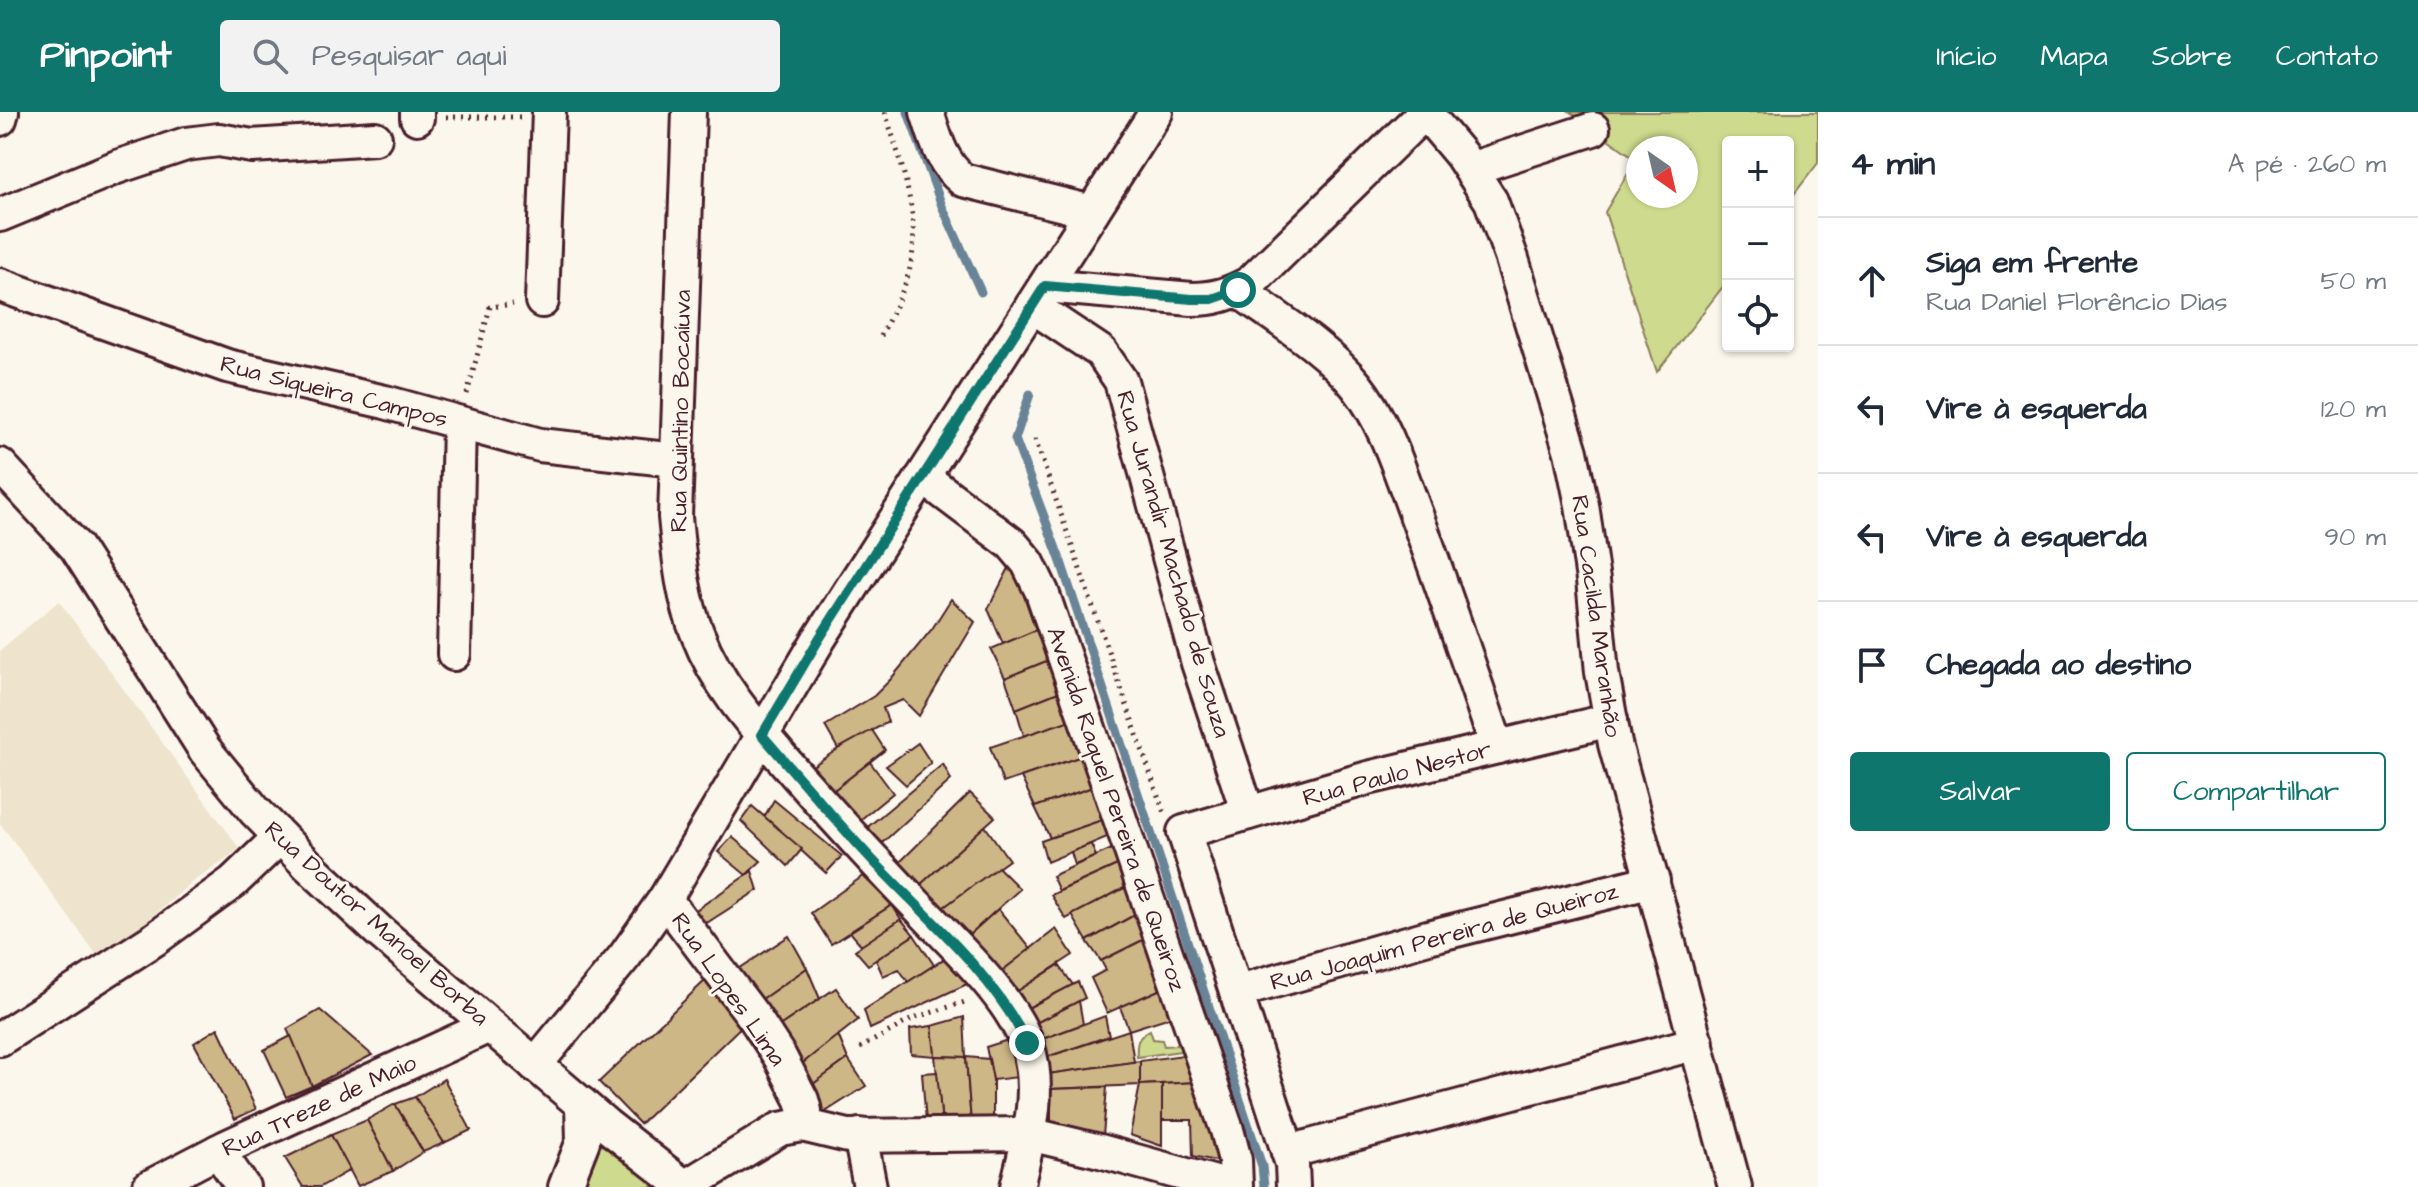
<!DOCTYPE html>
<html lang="pt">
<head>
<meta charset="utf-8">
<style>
  :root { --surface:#fff; --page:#f2f2f3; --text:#1f2937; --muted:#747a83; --line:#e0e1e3; --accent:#0f766e }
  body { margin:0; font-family:"Architects Daughter",sans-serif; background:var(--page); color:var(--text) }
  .controls { position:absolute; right:24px; top:24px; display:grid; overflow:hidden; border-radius:8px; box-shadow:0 2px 6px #0004 }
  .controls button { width:72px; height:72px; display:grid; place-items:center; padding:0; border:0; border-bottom:2px solid var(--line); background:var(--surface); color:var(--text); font:40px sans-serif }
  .compass { position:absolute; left:1626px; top:24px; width:72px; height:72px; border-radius:50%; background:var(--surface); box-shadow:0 2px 6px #0004; rotate:146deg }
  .stop { position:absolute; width:24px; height:24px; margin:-18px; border:6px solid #0f766e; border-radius:50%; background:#fff }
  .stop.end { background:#0f766e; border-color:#fff; box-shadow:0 2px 8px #0008 }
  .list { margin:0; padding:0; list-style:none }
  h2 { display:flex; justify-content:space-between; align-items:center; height:104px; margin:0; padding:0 32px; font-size:34px }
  h2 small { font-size:26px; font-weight:400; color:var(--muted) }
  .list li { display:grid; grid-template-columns:52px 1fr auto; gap:24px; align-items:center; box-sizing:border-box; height:128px; padding:0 32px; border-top:2px solid var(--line) }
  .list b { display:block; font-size:30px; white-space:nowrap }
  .list p { margin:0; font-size:26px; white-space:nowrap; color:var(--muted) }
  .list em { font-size:26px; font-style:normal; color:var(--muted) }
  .actions { display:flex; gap:16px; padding:24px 32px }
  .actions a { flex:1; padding:18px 0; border:2px solid var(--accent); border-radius:8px; text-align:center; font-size:28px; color:var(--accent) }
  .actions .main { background:var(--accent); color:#fff }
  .icon { flex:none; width:44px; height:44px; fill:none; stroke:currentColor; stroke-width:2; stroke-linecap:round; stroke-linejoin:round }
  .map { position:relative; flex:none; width:1818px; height:1075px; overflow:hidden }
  header { display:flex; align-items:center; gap:48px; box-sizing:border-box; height:112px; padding:0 40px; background:var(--accent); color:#fff }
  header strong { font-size:38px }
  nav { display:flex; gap:44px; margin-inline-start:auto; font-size:28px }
  .search { width:560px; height:72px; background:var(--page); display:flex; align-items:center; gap:20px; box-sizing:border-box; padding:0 28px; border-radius:8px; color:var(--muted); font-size:30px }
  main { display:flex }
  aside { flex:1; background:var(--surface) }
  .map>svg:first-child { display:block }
</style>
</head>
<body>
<header>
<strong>Pinpoint</strong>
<div class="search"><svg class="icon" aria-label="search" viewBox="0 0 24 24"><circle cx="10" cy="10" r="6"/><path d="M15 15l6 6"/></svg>Pesquisar aqui</div>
<nav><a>Início</a><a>Mapa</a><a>Sobre</a><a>Contato</a></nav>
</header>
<main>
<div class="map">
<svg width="1818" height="1075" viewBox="0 0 1818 1075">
  <rect width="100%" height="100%" fill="#fbf7ec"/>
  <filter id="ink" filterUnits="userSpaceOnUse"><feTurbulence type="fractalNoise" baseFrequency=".0125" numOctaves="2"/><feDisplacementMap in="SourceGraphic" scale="16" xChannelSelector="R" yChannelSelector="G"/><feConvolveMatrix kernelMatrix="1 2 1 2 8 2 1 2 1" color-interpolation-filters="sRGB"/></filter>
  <g filter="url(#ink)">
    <path fill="#eee4cd" d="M59 489 240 737 192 770 144 812 96 842 0 711V538Z"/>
    <g fill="#ceda8d" stroke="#8c7c5c" stroke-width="2" fill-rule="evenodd">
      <path d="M1570 0H1818V51L1788 90V30H1728V168L1657 260 1605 100 1636 47ZM1638 36H1686V84H1638Z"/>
      <path d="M1150 918 1153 927 1162 928 1164 934 1179 933 1181 939 1137 945C1136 931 1137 925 1150 918Z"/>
      <path d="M604 1018 670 1075H581Z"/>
    </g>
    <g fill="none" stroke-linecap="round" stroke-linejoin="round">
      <g stroke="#698497" stroke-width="9">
        <path d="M908 0 942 94 981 180"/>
        <path d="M1030 282 1015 327 1061 450 1262 1054 1264 1075"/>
      </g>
    </g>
    <g fill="#ceb786" stroke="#4a1f2b" stroke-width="2">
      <path d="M1012 450 1036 518 1003 532 988 497Z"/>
      <path d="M951 487 975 510 919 604 903 588 883 596 888 610 838 637 825 614 874 584 890 568 932 517Z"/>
      <path d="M1036 518 1049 548 1005 566 991 537Z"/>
      <path d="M1049 548 1061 579 1016 597 1005 566Z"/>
      <path d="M1061 579 1071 608 1024 624 1016 597Z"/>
      <path d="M1071 608 1082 644 1003 671 990 635Z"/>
      <path d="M872 618 885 638 829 682 808 657 838 637Z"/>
      <path d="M918 631 931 651 906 673 886 654Z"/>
      <path d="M1082 644 1093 675 1035 695 1021 665Z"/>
      <path d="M870 650 893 681 860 708 829 682Z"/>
      <path d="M943 652 951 668 880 733 864 718Z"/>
      <path d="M1093 675 1105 707 1050 726 1035 695Z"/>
      <path d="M970 681 995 705 919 774 896 754Z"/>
      <path d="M774 688 842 744 826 761 764 705Z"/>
      <path d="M752 694 802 737 788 754 741 709Z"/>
      <path d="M1105 707 1112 723 1047 750 1041 729Z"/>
      <path d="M985 714 1009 748 940 798 919 774Z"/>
      <path d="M732 725 761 749 746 763 718 740Z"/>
      <path d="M1091 732 1096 744 1075 753 1071 740Z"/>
      <path d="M1118 734 1124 750 1059 779 1052 764Z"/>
      <path d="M1124 750 1132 772 1066 807 1051 783Z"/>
      <path d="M998 755 1020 777 968 824 940 798Z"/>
      <path d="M752 759 758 778 702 814 696 798Z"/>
      <path d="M863 764 892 793 831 832 811 801Z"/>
      <path d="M1132 772 1140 800 1087 829 1072 803Z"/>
      <path d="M892 793 901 807 862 834 850 820Z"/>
      <path d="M998 797 1031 837 998 862 968 824Z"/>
      <path d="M1140 800 1149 825 1101 849 1087 829Z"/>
      <path d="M901 807 914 823 868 853 855 838Z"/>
      <path d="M1056 817 1073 843 1013 882 998 862Z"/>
      <path d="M914 823 934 853 908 870 899 857 883 864 876 848Z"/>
      <path d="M789 824 807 856 755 892 734 860Z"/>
      <path d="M1149 825 1168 874 1107 901 1091 866 1106 858 1101 849Z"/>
      <path d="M947 845 967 872 870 917 864 898Z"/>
      <path d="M1059 853 1073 873 1024 898 1013 882Z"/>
      <path d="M807 856 820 887 775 917 755 892Z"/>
      <path d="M709 865 749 907 640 1012 599 970Z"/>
      <path d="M1078 870 1085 886 1032 913 1024 898Z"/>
      <path d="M1168 874 1180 902 1129 918 1120 895Z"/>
      <path d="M836 876 858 908 798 955 775 917Z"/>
      <path d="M1079 889 1083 912 1040 928 1032 913Z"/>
      <path d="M320 898 372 943 312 974 287 917Z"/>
      <path d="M1105 904 1109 924 1044 946 1040 928Z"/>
      <path d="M964 905 966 945 935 944 932 914Z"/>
      <path d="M932 914 935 944 911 942 910 917Z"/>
      <path d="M218 916 256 997 235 1007 194 931Z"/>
      <path d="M1129 918 1134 950 1048 962 1044 946Z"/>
      <path d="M838 923 848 947 809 975 798 955Z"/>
      <path d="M291 924 312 974 286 985 264 938Z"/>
      <path d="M1011 927 1019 965 993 968 986 935Z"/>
      <path d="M1190 942 1198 970 1140 973V949Z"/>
      <path d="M935 944 966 945 971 1011 942 1012Z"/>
      <path d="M966 945 989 947 993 968V1011H971Z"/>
      <path d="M848 947 866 974 822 1002 809 975Z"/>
      <path d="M1140 949V973L1051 977 1048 962Z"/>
      <path d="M937 960 942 1012 926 1010 922 961Z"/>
      <path d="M444 967 471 1018 444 1031 415 985Z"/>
      <path d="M1198 970 1220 1050 1193 1044 1192 1008H1162V972Z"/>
      <path d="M1162 972V1034L1130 1023 1140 973Z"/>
      <path d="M1107 975 1103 1024 1051 1010V977Z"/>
      <path d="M415 985 444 1031 423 1040 395 992Z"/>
      <path d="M395 992 423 1040 393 1059 367 1008Z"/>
      <path d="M367 1008 393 1059 358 1074 331 1023Z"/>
      <path d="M331 1023 350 1058 320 1075H303L285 1046Z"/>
    </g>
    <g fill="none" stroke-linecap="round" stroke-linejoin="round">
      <g stroke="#4a1f2b" stroke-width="38">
        <g id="minor">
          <path d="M689 0 675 405C679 445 682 485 698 523 719 577 758 618 795 661 839 711 884 760 931 808 963 842 1011 887 1027 932 1043 979 1028 1028 1017 1075"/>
          <path d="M927 0C935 25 941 51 963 68L1092 100"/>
          <path d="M1425 0 1461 43 1491 89 1512 147 1571 340 1582 393 1593 468 1602 560 1615 632 1735 1075"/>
          <path d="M417 6V0"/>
          <path d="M0 7 2 0"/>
          <path d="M1470 57 1593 17"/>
          <path d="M0 103 117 55 186 32 219 28 252 34 375 26"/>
          <path d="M0 173 227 254 385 290 540 333 676 348"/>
          <path d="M1045 174 1192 187C1215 187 1230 182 1250 171L1425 0"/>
          <path d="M1238 178C1276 206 1326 236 1356 273 1386 311 1400 360 1417 405 1445 481 1471 558 1497 635"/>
          <path d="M542 189 549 0"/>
          <path d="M1032 194 1101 240 1121 269 1198 551 1248 701"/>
          <path d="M0 353 76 435 205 638 255 699 308 753 380 820 606 1013 685 1075 780 1017 802 1013 848 1024 1029 1022 1100 1039 1230 1075"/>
          <path d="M923 365 1012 432 1028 451 1042 480 1227 1018 1235 1048 1236 1075"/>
          <path d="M454 542 459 311"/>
          <path d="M665 787 754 905 780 945 802 988 805 999 802 1013"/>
          <path d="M1236 880 1428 825 1653 769"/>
          <path d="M0 927 155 827 233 770 280 725"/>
          <path d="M535 953 625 844 665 787 819 527 1156 0"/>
          <path d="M860 1023 870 1075"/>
          <path d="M218 1039 243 1075"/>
          <path d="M1288 1040 1697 931"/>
          <path d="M149 1075 226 1035 489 914"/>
          <path d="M565 1075 583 1029 582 992"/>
          <path d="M1293 1075 1292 1052 1184 720 1368 666 1611 608"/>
        </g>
      </g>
      <g stroke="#4a1f2b" stroke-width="5" stroke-dasharray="2 6" stroke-linecap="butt">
        <path d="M446 5H520"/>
        <path d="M881 224C892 200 906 177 911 151 921 105 899 44 885 0"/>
        <path d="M467 282 490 195 513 192"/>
        <path d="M1035 327 1164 701"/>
        <path d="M860 936 914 906 968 889"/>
      </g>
      <use href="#minor" stroke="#fbf7ec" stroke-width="32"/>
    </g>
  </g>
  <g fill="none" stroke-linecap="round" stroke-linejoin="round" filter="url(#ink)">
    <path stroke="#0f766e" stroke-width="10" d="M1027 931C993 863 933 811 881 757 840 714 801 668 762 623L819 527 1045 174 1192 187H1212L1238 178"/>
  </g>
  <g text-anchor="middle" stroke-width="6" stroke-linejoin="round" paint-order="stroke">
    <g font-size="24" fill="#4a1f2b" stroke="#fbf7ec">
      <text transform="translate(334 279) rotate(14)" y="8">Rua Siqueira Campos</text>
      <text transform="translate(680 299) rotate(-89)" y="8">Rua Quintino Bocaíuva</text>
      <text transform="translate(1174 452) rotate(74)" y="8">Rua Jurandir Machado de Souza</text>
      <text transform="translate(1597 504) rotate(82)" y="8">Rua Cacilda Maranhão</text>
      <text transform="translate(1397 661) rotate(-15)" y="8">Rua Paulo Nestor</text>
      <text transform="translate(1117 697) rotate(71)" y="8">Avenida Raquel Pereira de Queiroz</text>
      <text transform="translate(377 811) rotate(42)" y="8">Rua Doutor Manoel Borba</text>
      <text transform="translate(1444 824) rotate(-15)" y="8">Rua Joaquim Pereira de Queiroz</text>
      <text transform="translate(729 877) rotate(55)" y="8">Rua Lopes Lima</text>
      <text transform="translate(319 993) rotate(-25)" y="8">Rua Treze de Maio</text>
    </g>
  </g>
</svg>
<div class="controls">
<button>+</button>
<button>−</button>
<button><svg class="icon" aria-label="locate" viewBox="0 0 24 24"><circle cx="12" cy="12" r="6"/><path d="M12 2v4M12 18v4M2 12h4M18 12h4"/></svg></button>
</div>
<svg class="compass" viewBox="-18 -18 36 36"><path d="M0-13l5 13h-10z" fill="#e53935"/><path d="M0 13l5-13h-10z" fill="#747a83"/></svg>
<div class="stop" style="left:1238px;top:178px"></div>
<div class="stop end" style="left:1027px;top:931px"></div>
</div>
<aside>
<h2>4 min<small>A pé · 260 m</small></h2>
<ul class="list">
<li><svg class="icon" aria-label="ahead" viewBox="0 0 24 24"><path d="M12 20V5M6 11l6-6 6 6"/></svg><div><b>Siga em frente</b><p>Rua Daniel Florêncio Dias</p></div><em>50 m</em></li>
<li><svg class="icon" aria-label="left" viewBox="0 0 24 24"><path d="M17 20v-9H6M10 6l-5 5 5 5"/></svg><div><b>Vire à esquerda</b></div><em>120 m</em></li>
<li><svg class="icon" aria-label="left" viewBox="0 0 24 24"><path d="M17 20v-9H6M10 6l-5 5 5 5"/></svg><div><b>Vire à esquerda</b></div><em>90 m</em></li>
<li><svg class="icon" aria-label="arrive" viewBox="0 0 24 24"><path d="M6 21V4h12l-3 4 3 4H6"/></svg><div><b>Chegada ao destino</b></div></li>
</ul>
<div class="actions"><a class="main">Salvar</a><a>Compartilhar</a></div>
</aside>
</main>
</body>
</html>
